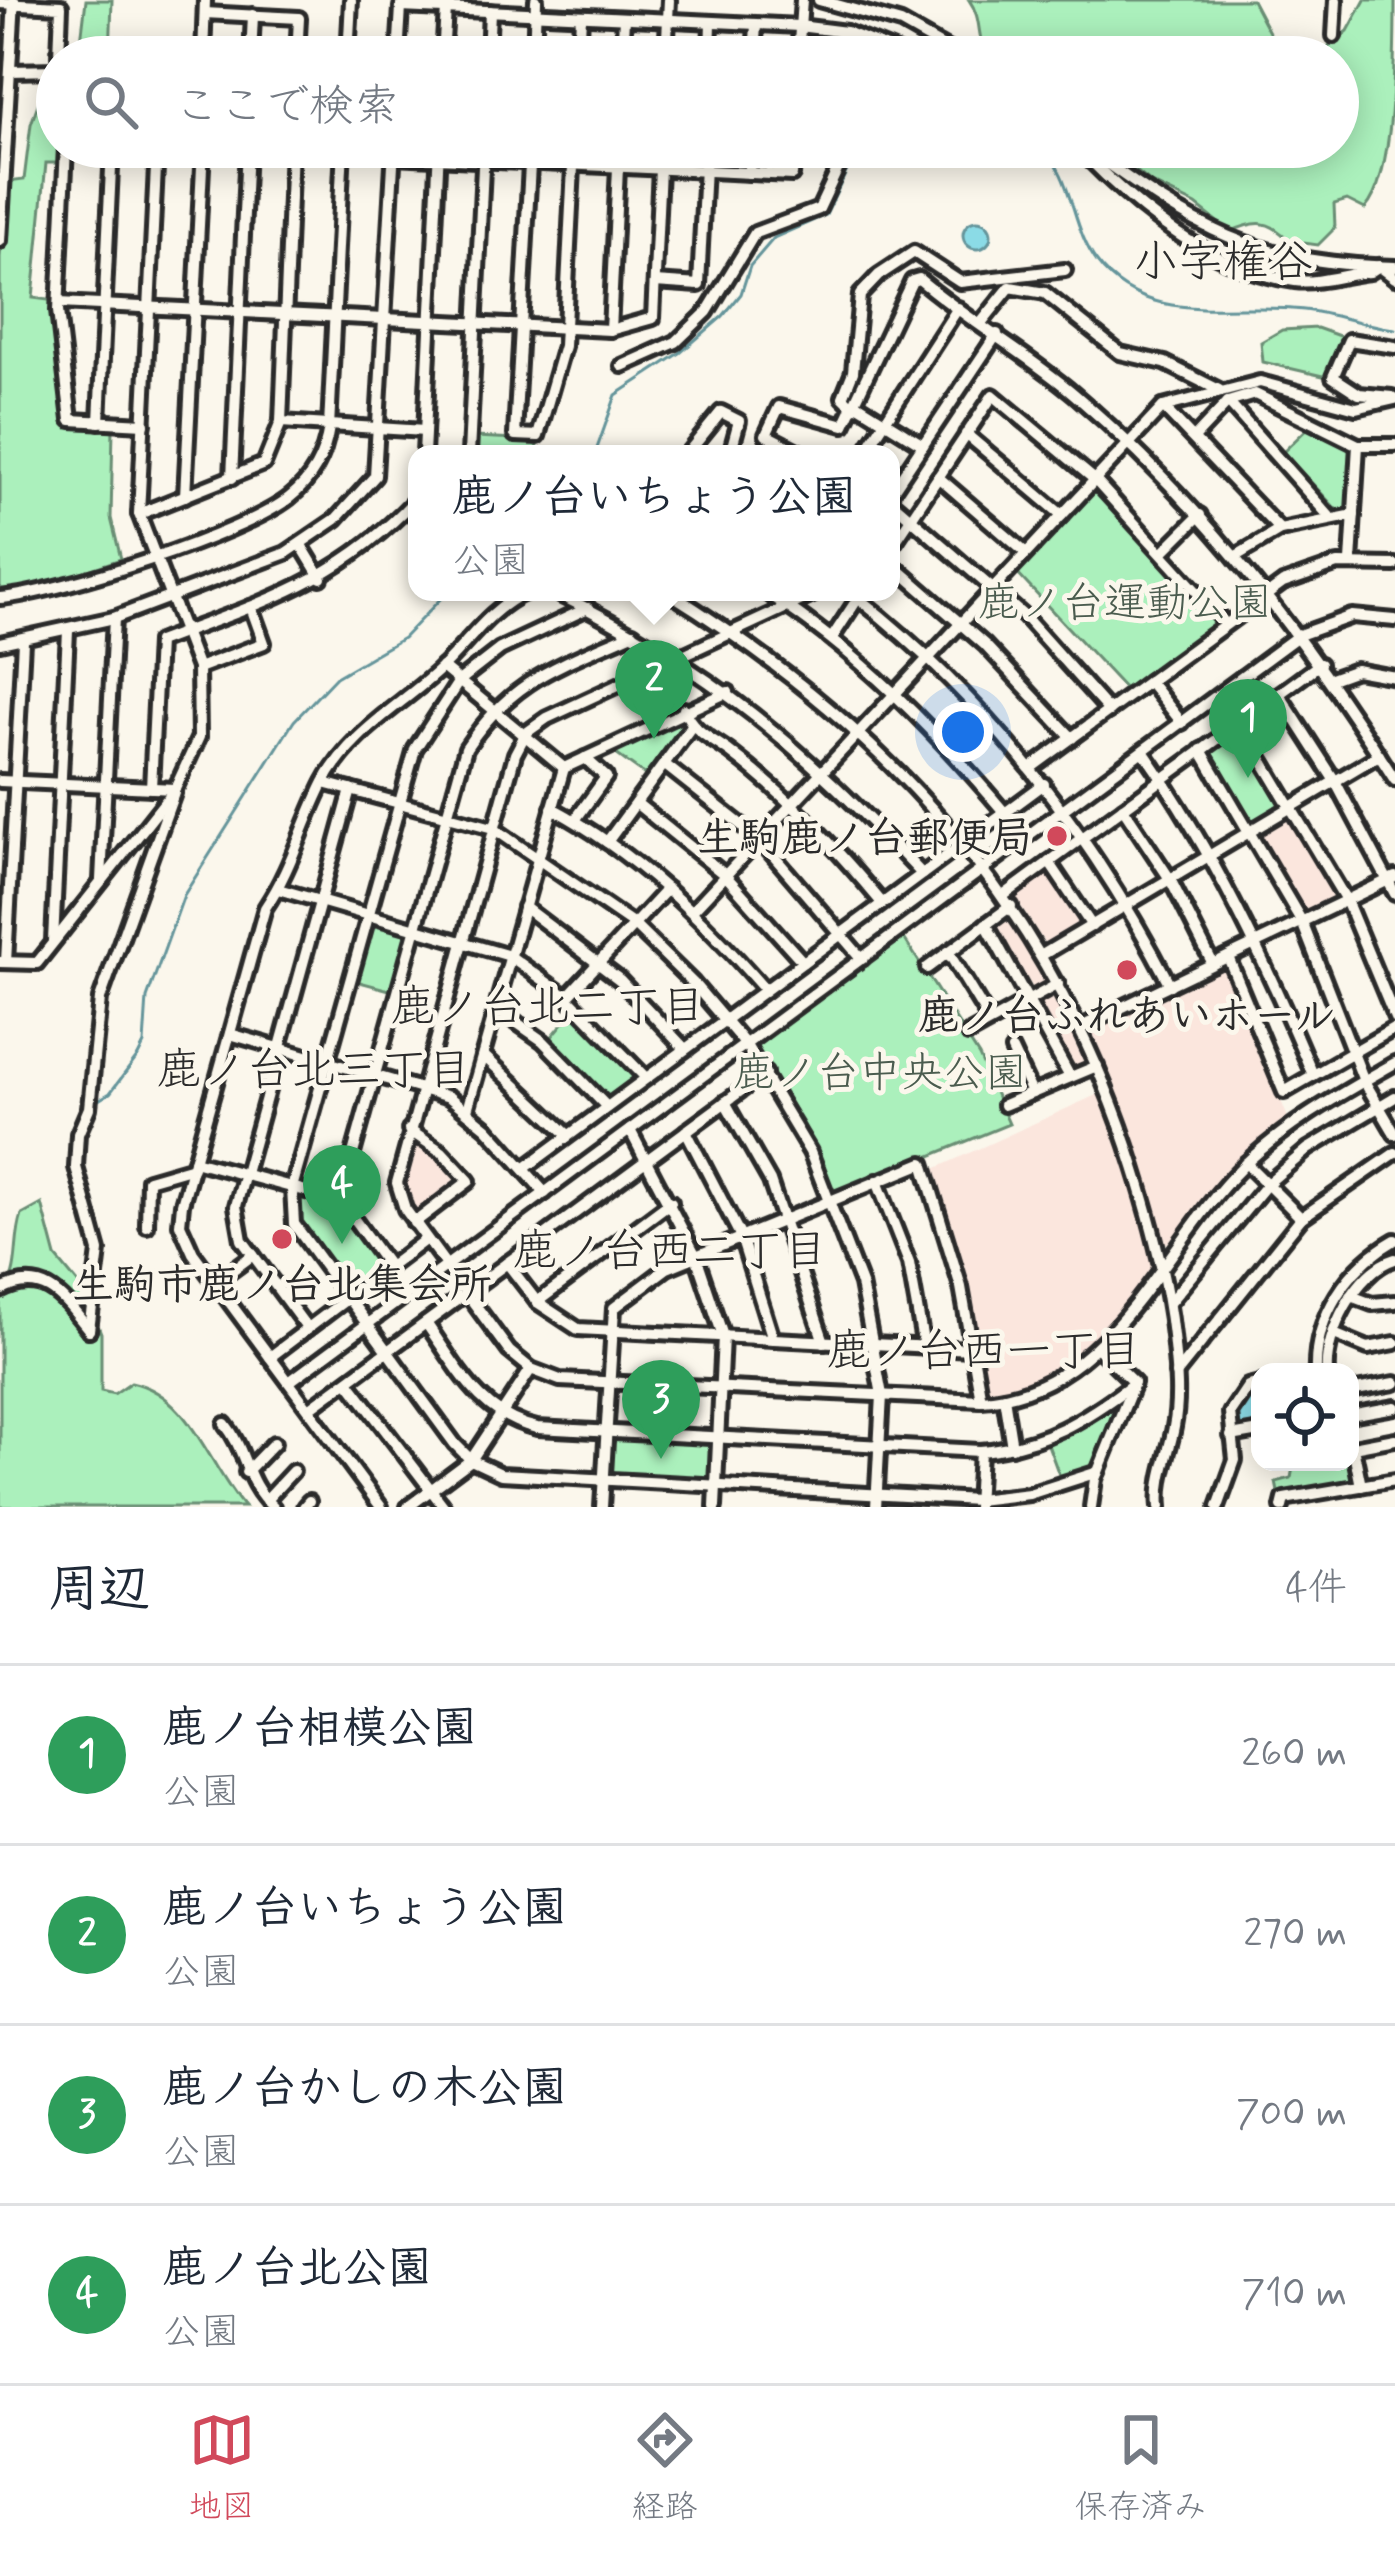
<!DOCTYPE html>
<html lang="ja">
<head>
<meta charset="utf-8">
<style>
  :root { --surface:#fff; --page:#f6f6f7; --text:#1f2937; --muted:#747a83; --line:#e0e1e3; --accent:#d1495b }
  body { margin:0; font-family:Mynerve,"Klee One",sans-serif; background:var(--page); color:var(--text) }
  .controls { position:absolute; right:36px; bottom:36px; display:grid; overflow:hidden; border-radius:24px; box-shadow:0 6px 30px #0003 }
  .controls button { width:108px; height:108px; display:grid; place-items:center; padding:0; border:0; border-bottom:3px solid var(--line); background:var(--surface); color:var(--text); font:60px sans-serif }
  .you { position:absolute; left:963px; top:732px; width:42px; height:42px; margin:-30px; border:9px solid #fff; border-radius:50%; background:#1a73e8; box-shadow:0 0 0 18px #1a73e833 }
  .badge { display:grid; place-items:center; width:78px; height:78px; border-radius:50%; background:var(--accent); color:#fff; font-size:39px; font-weight:700 }
  .pin { position:absolute; translate:-50% -99px; filter:drop-shadow(0 3px 6px #0008) }
  .pin::after { content:''; position:absolute; top:63px; width:42px; height:36px; background:inherit; clip-path:polygon(0 0,100% 0,50% 100%) }
  .popup { position:absolute; left:408px; top:445px; width:492px; height:156px; box-sizing:border-box; display:grid; place-content:center; border-radius:24px; background:var(--surface); filter:drop-shadow(0 3px 9px #0005); font-size:39px; white-space:nowrap; color:var(--muted) }
  .popup b { font-size:45px; color:var(--text) }
  .popup::after { content:''; position:absolute; left:50%; top:100%; margin-left:-24px; border:24px solid transparent; border-top-color:var(--surface) }
  .list { margin:0; padding:0; list-style:none }
  h2 { display:flex; justify-content:space-between; align-items:center; height:156px; margin:0; padding:0 48px; font-size:51px }
  h2 small { font-size:39px; font-weight:400; color:var(--muted) }
  .list li { display:grid; grid-template-columns:78px 1fr auto; gap:36px; align-items:center; box-sizing:border-box; height:180px; padding:0 48px; border-top:3px solid var(--line) }
  .list b { display:block; font-size:45px; white-space:nowrap }
  .list p { margin:0; font-size:39px; white-space:nowrap; color:var(--muted) }
  .list em { font-size:39px; font-style:normal; color:var(--muted) }
  .icon { flex:none; width:66px; height:66px; fill:none; stroke:currentColor; stroke-width:2; stroke-linecap:round; stroke-linejoin:round }
  .map { position:relative; flex:none; width:1395px; height:1507px; overflow:hidden }
  .search { position:absolute; background:var(--surface); box-shadow:0 6px 30px #0003; left:36px; right:36px; top:36px; height:132px; display:flex; align-items:center; gap:30px; box-sizing:border-box; padding:0 42px; border-radius:66px; color:var(--muted); font-size:45px }
  .sheet { height:876px; background:var(--surface) }
  nav { display:flex; justify-content:space-around; align-items:center; box-sizing:border-box; height:168px; border-top:3px solid var(--line); background:var(--surface); font-size:33px; color:var(--muted) }
  nav a { display:grid; justify-items:center; gap:6px }
  nav .on { color:var(--accent) }
  .map>svg:first-child { display:block }
</style>
</head>
<body>
<div class="map">
<svg width="1395" height="1507" viewBox="0 0 1395 1507">
  <rect width="100%" height="100%" fill="#fbf7ec"/>
  <filter id="ink" filterUnits="userSpaceOnUse"><feTurbulence type="fractalNoise" baseFrequency=".00833" numOctaves="2"/><feDisplacementMap in="SourceGraphic" scale="24" xChannelSelector="R" yChannelSelector="G"/><feConvolveMatrix kernelMatrix="1 2 1 2 8 2 1 2 1" color-interpolation-filters="sRGB"/></filter>
  <g filter="url(#ink)">
    <g fill="#fbe6dd">
      <path d="M1289 813 1338 896 1306 916 1259 836Z"/>
      <path d="M1046 870 1053 871 1086 924 1048 948 1013 894Z"/>
      <path d="M1004 915 1046 980 1047 986 1036 992 993 928Z"/>
      <path d="M1219 964 1227 967 1288 1118 1233 1168 1176 1241 1163 1244 1138 1152 1087 1032Z"/>
      <path d="M1050 992 1079 1043 1086 1067 1070 1070 1038 1004Z"/>
      <path d="M1103 1092 1156 1266 1078 1361 1030 1385 986 1391 968 1276 932 1170Z"/>
      <path d="M415 1138 463 1182 420 1212 410 1202 404 1183Z"/>
    </g>
    <g fill="#abf0bc" stroke="#6b8e74" stroke-width="3">
      <path d="M86 0H112L110 57H79Z"/>
      <path d="M969 0H1252L1282 57H987C976 39 983 19 969 0Z"/>
      <path d="M1365 0H1395C1395 53 1395 176 1365 209L1347 200 1334 204 1335 228 1318 245 1289 241C1270 219 1256 220 1230 232L1196 205 1151 183 1130 166 1119 147H1338V57H1316L1348 31Z"/>
      <path d="M57 72 61 163H46L33 298 56 301 68 421 113 428 111 518 121 559 35 588 0 594V257L8 182 24 180 31 124 47 78Z"/>
      <path d="M578 147H658L657 164 580 160Z"/>
      <path d="M1317 328 1342 337 1327 377 1263 362 1261 342 1282 330Z"/>
      <path d="M1311 425 1355 445 1349 510 1336 509 1283 452Z"/>
      <path d="M474 437 540 440 535 454H473Z"/>
      <path d="M1091 488 1099 489 1219 618 1218 625 1128 692 1014 570Z"/>
      <path d="M675 717 685 722V729L649 778 609 749Z"/>
      <path d="M1240 726 1289 804 1254 823 1207 751Z"/>
      <path d="M369 919 409 930 393 991 352 980Z"/>
      <path d="M902 935 979 1056 1009 1124 835 1195 803 1123 754 1047Z"/>
      <path d="M574 1010 640 1078 611 1098 550 1039Z"/>
      <path d="M297 1193 341 1203 384 1266 350 1290C331 1265 288 1226 297 1193Z"/>
      <path d="M42 1204 56 1257 85 1292 101 1333V1391L114 1394 131 1382C191 1395 207 1464 244 1507H0V1296C22 1273 12 1244 22 1215Z"/>
      <path d="M1121 1400 1094 1469 1061 1480 1047 1442 1081 1428Z"/>
      <path d="M610 1434 715 1440 713 1482 607 1477Z"/>
      <path d="M1350 1447 1351 1484 1279 1497 1276 1482 1291 1478 1294 1462H1350Z"/>
    </g>
    <g fill="#8bdbe6" stroke="#65959b" stroke-width="3">
      <circle cx="977" cy="235" r="14"/>
      <path d="M1260 1389V1427L1237 1430C1234 1412 1242 1395 1260 1389Z"/>
    </g>
    <g fill="none" stroke-linecap="round" stroke-linejoin="round">
      <g stroke="#65959b" stroke-width="3">
        <path d="M1041 147C1073 174 1071 228 1097 262 1147 328 1234 301 1304 310 1335 314 1364 325 1395 329"/>
        <path d="M595 454 616 395 680 353 723 316 741 294 750 266 774 238 826 215 858 147"/>
        <path d="M92 1104 110 1093 138 1056 144 1044 147 998 184 895 294 721 336 677 403 638 447 592"/>
      </g>
      <g stroke="#2b2b2b" stroke-width="20">
        <g id="minor">
          <path d="M819 0 901 23 961 57"/>
          <path d="M0 3 61 6 59 57"/>
          <path d="M205 13 299 18 297 57"/>
          <path d="M1334 36 1336 0"/>
          <path d="M203 57 205 0"/>
          <path d="M251 57 253 15"/>
          <path d="M348 57 351 0"/>
          <path d="M398 57 401 7 799 26 846 32 909 57"/>
          <path d="M443 57 446 9"/>
          <path d="M488 57 490 11"/>
          <path d="M534 57 536 0"/>
          <path d="M579 57 581 16"/>
          <path d="M622 57 624 18"/>
          <path d="M666 57 669 0"/>
          <path d="M710 57 711 22"/>
          <path d="M754 57 756 25"/>
          <path d="M798 57 802 0"/>
          <path d="M845 57 846 32"/>
          <path d="M11 71 57 70"/>
          <path d="M66 147 58 311 71 420 144 424"/>
          <path d="M167 147 291 152"/>
          <path d="M531 147 515 435 538 436 564 346 574 147"/>
          <path d="M1084 147C1200 230 1248 262 1395 267"/>
          <path d="M393 156 792 175 794 147"/>
          <path d="M1087 157C1141 212 1215 271 1295 281 1319 284 1346 274 1370 272L1379 266 1395 278"/>
          <path d="M749 173 750 147"/>
          <path d="M0 241 14 0"/>
          <path d="M655 282 699 285 706 147"/>
          <path d="M59 303 610 330 653 318 661 147"/>
          <path d="M981 323 1010 287 1045 293 1120 353 1165 363 1219 390"/>
          <path d="M610 330 618 168"/>
          <path d="M622 366 676 342 707 312 755 233 819 209 848 147"/>
          <path d="M1392 397 1359 394 1333 377 1349 340 1395 347"/>
          <path d="M1228 402 1329 516"/>
          <path d="M857 404 923 445"/>
          <path d="M1163 407 1280 530"/>
          <path d="M854 408 843 397 853 372 860 295 879 275 914 252 960 282 1065 270"/>
          <path d="M99 422 112 147"/>
          <path d="M281 422 425 431"/>
          <path d="M966 434 1062 515"/>
          <path d="M1195 437 1228 402 1255 394 1358 445H1395"/>
          <path d="M424 454 439 147"/>
          <path d="M469 454 484 147"/>
          <path d="M687 454 721 412 739 421 730 454"/>
          <path d="M803 454 766 435 779 407 844 425 912 281 919 279C968 321 1025 352 1074 394 1204 505 1304 637 1395 780"/>
          <path d="M864 454 958 308"/>
          <path d="M938 477 1026 553"/>
          <path d="M232 478 247 147"/>
          <path d="M891 493 997 334"/>
          <path d="M185 496 203 148"/>
          <path d="M891 501 1025 617 1109 711"/>
          <path d="M139 514 264 464 281 422 292 147"/>
          <path d="M301 545 321 578"/>
          <path d="M891 548 993 395 1095 480 1226 624"/>
          <path d="M1164 551 1200 515"/>
          <path d="M1236 556 1280 530 1354 515"/>
          <path d="M1351 562 1358 445"/>
          <path d="M891 563 985 645 1072 738"/>
          <path d="M554 592C714 670 801 746 922 874"/>
          <path d="M668 592C894 732 1053 910 1134 1167 1151 1221 1167 1279 1173 1336 1176 1366 1180 1397 1174 1427 1169 1454 1157 1479 1160 1507"/>
          <path d="M766 592C859 652 934 729 1005 813"/>
          <path d="M819 592 547 718 526 733 515 754 397 1183 405 1209 509 1351 531 1369 560 1380 981 1400C1111 1393 1161 1247 1242 1167 1287 1123 1341 1094 1395 1063"/>
          <path d="M0 598C62 592 241 535 289 498 312 480 325 455 329 427L343 147"/>
          <path d="M858 598C991 703 1092 835 1170 985"/>
          <path d="M588 608 500 649 459 681 415 749 292 1188 294 1224 455 1444 471 1460 501 1474 977 1500 1029 1494 1098 1472"/>
          <path d="M832 638 862 592"/>
          <path d="M0 643 114 618 286 553 336 519 375 476 394 147"/>
          <path d="M442 667 564 768"/>
          <path d="M198 668 264 643 251 607"/>
          <path d="M1331 679 1356 670 1395 677"/>
          <path d="M1149 681 1182 723"/>
          <path d="M1279 694 1335 781 1395 894"/>
          <path d="M684 709C692 731 711 738 730 752 787 795 836 848 882 903"/>
          <path d="M1240 723 1346 900 1395 1018"/>
          <path d="M1201 750 1302 922 1364 1081 1395 1134"/>
          <path d="M1143 751C1214 853 1265 960 1313 1075"/>
          <path d="M664 764 759 839 862 959"/>
          <path d="M1032 767 1283 583 1338 564 1395 565"/>
          <path d="M0 781 175 789"/>
          <path d="M324 783 493 828 634 925 693 983 746 1045 810 1152 861 1284 882 1395 876 1507"/>
          <path d="M151 788 158 642C262 602 337 583 417 498"/>
          <path d="M636 803 725 875 803 962"/>
          <path d="M552 808C636 853 703 919 765 990"/>
          <path d="M1123 808 1170 879 1213 964"/>
          <path d="M575 820 606 777 585 758"/>
          <path d="M607 842 691 727"/>
          <path d="M1049 862 1092 926"/>
          <path d="M101 880 114 618"/>
          <path d="M278 889 510 956 567 997 646 1078"/>
          <path d="M1003 896 1320 664"/>
          <path d="M524 907 620 980 685 1049"/>
          <path d="M693 910 1163 407 1260 382 1356 408 1395 399"/>
          <path d="M986 924 1070 1077"/>
          <path d="M53 941 68 631"/>
          <path d="M948 952 990 1021"/>
          <path d="M1042 955 1379 755"/>
          <path d="M1228 957 1284 1092 1395 1028"/>
          <path d="M0 962 37 963 175 789 199 737 198 668 139 514 157 147"/>
          <path d="M6 962 23 641"/>
          <path d="M927 968 1011 906"/>
          <path d="M567 997 667 889"/>
          <path d="M496 1008 543 1041 607 1107"/>
          <path d="M1081 1027 1395 877"/>
          <path d="M230 1034 449 1097 487 1128 545 1193"/>
          <path d="M968 1034 1058 984"/>
          <path d="M1012 1050 1032 1093"/>
          <path d="M483 1055 568 1135"/>
          <path d="M725 1102 770 1181 824 1342"/>
          <path d="M1004 1105 1097 1066"/>
          <path d="M467 1110 564 768 728 692"/>
          <path d="M409 1130 442 1152 469 1181 414 1223"/>
          <path d="M630 1130 696 1256 723 1336 715 1507"/>
          <path d="M686 1131 741 1237 773 1339"/>
          <path d="M194 1161 340 1200"/>
          <path d="M1246 1163 1301 1218"/>
          <path d="M525 1168 1044 784"/>
          <path d="M877 1181 909 1263 924 1347"/>
          <path d="M147 1226 148 1180 193 1167"/>
          <path d="M507 1263 537 1302 578 1329 972 1349"/>
          <path d="M388 1266 340 1200 466 748C513 678 559 666 633 633"/>
          <path d="M215 1283 253 1255"/>
          <path d="M0 1291C43 1268 63 1297 89 1330"/>
          <path d="M1351 1296 1372 1304 1395 1302"/>
          <path d="M537 1302 671 1202"/>
          <path d="M1169 1303 1267 1184 1308 1149 1395 1097"/>
          <path d="M426 1323C457 1367 481 1416 537 1428L980 1451C1043 1446 1085 1420 1134 1383"/>
          <path d="M307 1328 242 1240 236 1206 351 790"/>
          <path d="M89 1330 99 1251 76 1167 78 1134 89 1108 100 999 174 793"/>
          <path d="M1334 1334 1368 1348 1395 1343"/>
          <path d="M270 1357 426 1239"/>
          <path d="M1316 1372C1314 1316 1348 1267 1395 1240"/>
          <path d="M1327 1372C1324 1334 1357 1270 1395 1259"/>
          <path d="M1176 1374 1301 1218 1395 1153"/>
          <path d="M348 1381 444 1507"/>
          <path d="M289 1382 1299 635 1352 616 1395 620"/>
          <path d="M1350 1391 1395 1383"/>
          <path d="M1004 1397 1012 1447"/>
          <path d="M309 1409 765 1073"/>
          <path d="M1350 1415 1395 1407"/>
          <path d="M225 1424C247 1451 245 1482 273 1507"/>
          <path d="M1231 1436 1260 1431"/>
          <path d="M246 1472 274 1443"/>
          <path d="M1361 1486 1353 1447 1395 1439"/>
          <path d="M266 1500 293 1471"/>
          <path d="M304 1507 309 1501"/>
          <path d="M381 1507 193 1253 180 1224 182 1204 265 908C292 868 302 825 324 782 350 733 397 708 437 672 467 645 488 609 526 592"/>
          <path d="M408 1507 471 1460 531 1369"/>
          <path d="M602 1507 614 1308 667 1268 923 1163 961 1287 981 1400"/>
          <path d="M977 1507 980 1451"/>
          <path d="M1091 1507 1095 1479 1134 1383 1098 1348"/>
          <path d="M1218 1507 1235 1460 1230 1413 1248 1386 1260 1383"/>
          <path d="M1282 1507 1284 1499 1395 1480"/>
        </g>
      </g>
      <use href="#minor" stroke="#fbf7ec" stroke-width="10"/>
    </g>
  </g>
  <g fill="#d1495b" stroke="#fbf7ec" stroke-width="4.5">
    <circle cx="1057" cy="836" r="12"/>
    <circle cx="1127" cy="970" r="12"/>
    <circle cx="282" cy="1239" r="12"/>
  </g>
  <g text-anchor="middle" stroke-width="10" stroke-linejoin="round" paint-order="stroke">
    <g font-size="42" fill="#4b5c4f" stroke="#fbf7ec">
      <text x="1125" y="616">鹿ノ台運動公園</text>
      <text x="880" y="1086">鹿ノ台中央公園</text>
    </g>
    <g font-size="42" font-weight="bold" fill="#2b2b2b" stroke="#fbf7ec">
      <text x="1033" y="851" text-anchor="end">生駒鹿ノ台郵便局</text>
      <text x="1127" y="1029">鹿ノ台ふれあいホール</text>
      <text x="282" y="1298">生駒市鹿ノ台北集会所</text>
    </g>
    <g font-size="45" fill="#2b2b2b" stroke="#fbf7ec">
      <text x="1223" y="276">小字権谷</text>
      <text x="548" y="1021">鹿ノ台北二丁目</text>
      <text x="314" y="1084">鹿ノ台北三丁目</text>
      <text x="670" y="1265">鹿ノ台西二丁目</text>
      <text x="984" y="1365">鹿ノ台西一丁目</text>
    </g>
  </g>
</svg>
<div class="controls">
<button><svg class="icon" aria-label="locate" viewBox="0 0 24 24"><circle cx="12" cy="12" r="6"/><path d="M12 2v4M12 18v4M2 12h4M18 12h4"/></svg></button>
</div>
<div class="you"></div>
<div class="pin badge" style="left:1248px;top:778px;background:#2e9e5b">1</div>
<div class="pin badge" style="left:654px;top:739px;background:#2e9e5b">2</div>
<div class="popup"><b>鹿ノ台いちょう公園</b>公園</div>
<div class="pin badge" style="left:661px;top:1459px;background:#2e9e5b">3</div>
<div class="pin badge" style="left:342px;top:1244px;background:#2e9e5b">4</div>
<div class="search"><svg class="icon" aria-label="search" viewBox="0 0 24 24"><circle cx="10" cy="10" r="6"/><path d="M15 15l6 6"/></svg>ここで検索</div>
</div>
<section class="sheet">
<h2>周辺<small>4件</small></h2>
<ul class="list">
<li><span class="badge" style="background:#2e9e5b">1</span><div><b>鹿ノ台相模公園</b><p>公園</p></div><em>260 m</em></li>
<li><span class="badge" style="background:#2e9e5b">2</span><div><b>鹿ノ台いちょう公園</b><p>公園</p></div><em>270 m</em></li>
<li><span class="badge" style="background:#2e9e5b">3</span><div><b>鹿ノ台かしの木公園</b><p>公園</p></div><em>700 m</em></li>
<li><span class="badge" style="background:#2e9e5b">4</span><div><b>鹿ノ台北公園</b><p>公園</p></div><em>710 m</em></li>
</ul>
</section>
<nav>
<a class="on"><svg class="icon" aria-label="map" viewBox="0 0 24 24"><path d="M3 6l6-2 6 2 6-2v14l-6 2-6-2-6 2zM9 4v14M15 6v14"/></svg>地図</a>
<a><svg class="icon" aria-label="directions" viewBox="0 0 24 24"><path d="M12 3l9 9-9 9-9-9zM9 14v-3h6M13 9l2 2-2 2"/></svg>経路</a>
<a><svg class="icon" aria-label="saved" viewBox="0 0 24 24"><path d="M7 4h10v16l-5-4-5 4z"/></svg>保存済み</a>
</nav>
</body>
</html>
